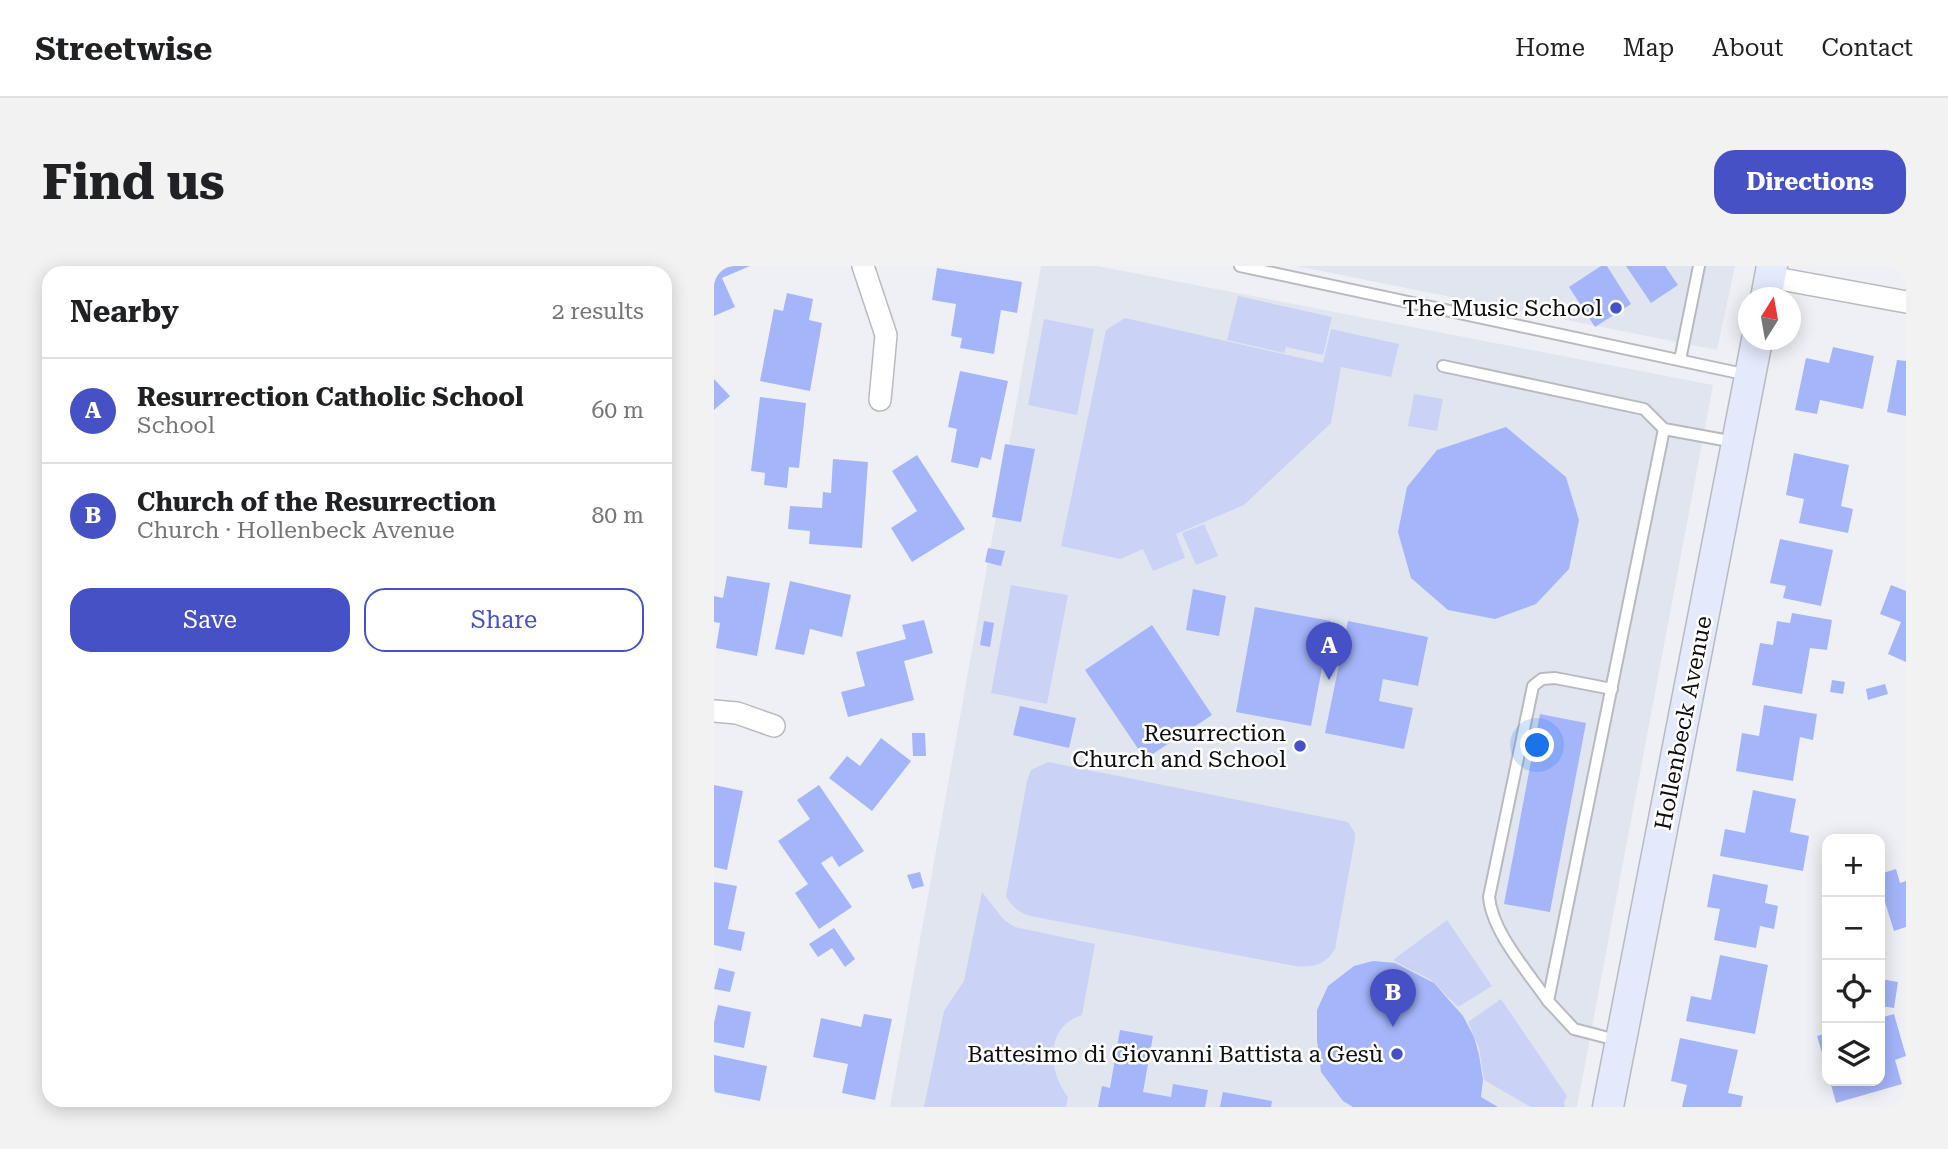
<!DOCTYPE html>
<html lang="en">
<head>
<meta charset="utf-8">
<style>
  :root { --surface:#fff; --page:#f2f2f2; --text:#202124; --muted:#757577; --line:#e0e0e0; --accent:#4651c6 }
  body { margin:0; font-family:"Roboto Serif",serif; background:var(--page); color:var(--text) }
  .controls { position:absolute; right:21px; bottom:21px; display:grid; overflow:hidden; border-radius:14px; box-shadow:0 4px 18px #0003 }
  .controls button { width:63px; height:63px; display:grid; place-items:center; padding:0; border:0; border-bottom:2px solid var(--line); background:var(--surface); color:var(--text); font:35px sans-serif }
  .compass { position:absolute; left:1024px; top:21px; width:63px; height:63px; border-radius:50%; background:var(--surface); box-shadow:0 4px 18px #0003; rotate:11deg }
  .you { position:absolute; left:824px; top:480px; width:24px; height:24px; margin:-18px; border:5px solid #fff; border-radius:50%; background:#1a73e8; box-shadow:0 0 0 10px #1a73e833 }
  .badge { display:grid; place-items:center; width:46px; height:46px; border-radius:50%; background:var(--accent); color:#fff; font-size:23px; font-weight:700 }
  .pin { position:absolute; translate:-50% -58px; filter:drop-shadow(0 2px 4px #0008) }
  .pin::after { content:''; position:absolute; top:37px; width:24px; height:21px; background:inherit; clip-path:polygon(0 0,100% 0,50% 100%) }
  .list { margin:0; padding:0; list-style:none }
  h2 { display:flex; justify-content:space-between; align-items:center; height:91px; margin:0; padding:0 28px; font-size:30px }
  h2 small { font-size:23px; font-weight:400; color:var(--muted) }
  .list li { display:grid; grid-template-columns:46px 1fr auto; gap:21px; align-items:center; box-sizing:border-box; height:105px; padding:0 28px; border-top:2px solid var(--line) }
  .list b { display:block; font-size:26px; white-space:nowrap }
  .list p { margin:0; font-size:23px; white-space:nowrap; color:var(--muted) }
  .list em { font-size:23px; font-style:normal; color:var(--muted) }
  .actions { display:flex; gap:14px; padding:21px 28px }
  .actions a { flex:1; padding:16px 0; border:2px solid var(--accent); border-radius:21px; text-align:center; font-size:24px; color:var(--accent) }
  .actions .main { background:var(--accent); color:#fff }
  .icon { flex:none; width:38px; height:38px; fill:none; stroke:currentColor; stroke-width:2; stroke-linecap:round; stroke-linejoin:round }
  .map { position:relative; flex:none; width:1192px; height:841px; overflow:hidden; border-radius:21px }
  header { display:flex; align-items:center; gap:42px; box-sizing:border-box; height:98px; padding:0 35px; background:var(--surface); border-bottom:2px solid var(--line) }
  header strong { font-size:33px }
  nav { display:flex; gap:38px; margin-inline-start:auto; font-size:24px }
  .intro { display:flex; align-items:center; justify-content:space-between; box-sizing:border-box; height:168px; padding:0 42px }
  h1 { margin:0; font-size:49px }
  .button { padding:18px 32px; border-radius:21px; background:var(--accent); color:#fff; font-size:24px; font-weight:700 }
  main { display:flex; gap:42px; padding:0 42px }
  aside { flex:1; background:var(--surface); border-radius:21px; box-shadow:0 4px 18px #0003 }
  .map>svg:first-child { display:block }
</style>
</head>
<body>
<header>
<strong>Streetwise</strong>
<nav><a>Home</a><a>Map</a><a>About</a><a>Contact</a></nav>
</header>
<div class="intro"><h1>Find us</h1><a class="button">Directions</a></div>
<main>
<aside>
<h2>Nearby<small>2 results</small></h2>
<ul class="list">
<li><span class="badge">A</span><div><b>Resurrection Catholic School</b><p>School</p></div><em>60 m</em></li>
<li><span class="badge">B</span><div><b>Church of the Resurrection</b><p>Church · Hollenbeck Avenue</p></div><em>80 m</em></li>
</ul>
<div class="actions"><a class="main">Save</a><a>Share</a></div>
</aside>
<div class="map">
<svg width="1192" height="841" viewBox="0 0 1192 841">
  <rect width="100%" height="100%" fill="#eff0f5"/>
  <g fill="#e1e5f0">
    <path d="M327 0H383L999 119 863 841H176Z"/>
    <path d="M582 0H1021L1003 84Z"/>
  </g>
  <g fill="#cad3f6">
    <path d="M524 30 618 51 609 89 572 81 570 87 513 74Z"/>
    <path d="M411 52 609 97 617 63 685 78 677 111 627 101 617 157 530 239 462 268 471 292 439 305 429 283 406 293 347 280 392 64Z"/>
    <path d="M330 53 380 63 363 149 314 139Z"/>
    <path d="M700 128 729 133 723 165 694 160Z"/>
    <path d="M490 258 504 290 482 299 468 267Z"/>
    <path d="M297 319 354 329 333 438 277 427Z"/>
    <path d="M334 496 634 556 641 567V573L621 683C612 699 598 702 581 700L316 650C305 647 297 640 292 630L313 515 317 504Z"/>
    <path d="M268 626 290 654 301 661 381 678 368 749C331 761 333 804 354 831L352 841H210L230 745 250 715Z"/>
    <path d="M733 654 778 720 744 741 717 714 679 694Z"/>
    <path d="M787 733 853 830 850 836 851 841H817L770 814 765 782 754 756Z"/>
  </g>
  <g fill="#a4b5fa">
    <path d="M0 0H36L8 12 21 41 0 50Z"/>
    <path d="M887 0H893L917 38 881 61 855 21Z"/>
    <path d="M912 0H951L964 19 937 37Z"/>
    <path d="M223 2 308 16 303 47 287 44 280 88 246 82 248 72 237 70 242 38 218 34Z"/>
    <path d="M73 27 99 33 95 54 108 57 96 125 46 115 60 43 69 45Z"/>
    <path d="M1119 81 1160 90 1149 143 1106 134 1103 148 1081 144 1092 92 1115 97Z"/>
    <path d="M1183 94 1192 95V150L1173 146Z"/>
    <path d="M246 105 294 115 277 194 267 191 264 202 237 196 243 163 234 161Z"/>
    <path d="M0 113 16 130 0 144Z"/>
    <path d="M46 131 92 137 85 202 75 201 73 222 50 219 51 207 37 205Z"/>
    <path d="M792 161 852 211 865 254 855 303 822 338 781 353 734 344 697 312 684 266 693 221 723 184Z"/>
    <path d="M291 178 321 183 307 256 278 251Z"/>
    <path d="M1080 187 1135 199 1127 240 1139 243 1134 267 1085 257 1090 233 1072 229Z"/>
    <path d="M203 189 251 263 198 296 177 262 203 245 178 205Z"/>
    <path d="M119 193 154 196 148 282 95 278 96 265 74 263 76 240 108 242 109 226 117 227Z"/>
    <path d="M1066 273 1119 284 1107 340 1069 332 1072 320 1056 317Z"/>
    <path d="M274 282 291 285 287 300 271 296Z"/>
    <path d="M13 310 56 317 43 390 2 382 6 357 0 356V330L9 332Z"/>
    <path d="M76 315 137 329 128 371 96 363 90 389 61 383Z"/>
    <path d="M1177 319 1192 325V396L1174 388 1187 356 1166 348Z"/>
    <path d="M479 323 512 330 505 370 472 364Z"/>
    <path d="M541 341 617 355 597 460 522 446Z"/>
    <path d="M1078 347 1118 354 1113 384 1096 382 1088 428 1038 419 1046 377 1059 379 1063 355 1076 357Z"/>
    <path d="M210 354 219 387 190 395 200 434 134 451 127 426 151 420 142 386 192 373 188 359Z"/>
    <path d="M270 355 280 357 276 381 266 379Z"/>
    <path d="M634 355 714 371 704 420 669 413 665 435 699 442 690 483 611 467Z"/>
    <path d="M438 359 498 449 431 493 371 404Z"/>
    <path d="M1118 414 1131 416 1129 428 1116 426Z"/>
    <path d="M1171 418 1174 428 1154 434 1152 423Z"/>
    <path d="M1050 439 1103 448 1099 474 1086 471 1079 515 1022 505 1028 467 1045 470Z"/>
    <path d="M306 440 362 452 355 482 299 469Z"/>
    <path d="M826 448 872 457 836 646 790 638Z"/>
    <path d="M198 467H211L212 490H199Z"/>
    <path d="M167 472 197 495 158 545 115 512 133 490 146 500Z"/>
    <path d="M0 519 29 525 13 604 0 601Z"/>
    <path d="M105 519 150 585 125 601 118 590 107 597 138 641 105 663 81 627 94 618 64 575 96 553 83 534Z"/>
    <path d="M1039 524 1082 533 1076 566 1095 570 1089 605 1006 590 1011 563 1031 567Z"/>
    <path d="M1182 603 1186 617 1192 615V661L1180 665 1170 633 1166 634V608Z"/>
    <path d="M206 606 210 620 198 623 193 609Z"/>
    <path d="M999 608 1054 619 1051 637 1064 640 1060 663 1046 660 1042 682 1000 674 1006 643 993 641Z"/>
    <path d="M0 616 23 620 14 663 31 666 27 685 0 679Z"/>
    <path d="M120 662 141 693 131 701 118 682 104 691 95 678Z"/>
    <path d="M1006 689 1054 699 1041 768 972 755 977 730 997 734Z"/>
    <path d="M659 695 681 697 720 717 749 750 760 771 765 789 769 814 767 831 784 841H639L629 835 607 806 603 774V744L614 720 640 700Z"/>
    <path d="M5 702 21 706 16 726 0 723Z"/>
    <path d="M1166 713 1184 716 1180 742 1166 740Z"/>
    <path d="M4 739 37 746 30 782 0 776V757Z"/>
    <path d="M150 748 178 753 161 834 128 827 134 798 99 791 107 752 147 761Z"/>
    <path d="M1180 748 1192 790 1181 794 1188 818 1122 837 1116 815H1166V752Z"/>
    <path d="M406 764 439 770 429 826 457 831 459 818 494 824 491 841H384L388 820 396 822Z"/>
    <path d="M1113 767V804L1103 770Z"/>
    <path d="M966 772 1024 784 1014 827 1029 830 1027 841H968L973 819 957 815Z"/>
    <path d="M0 789 53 800 46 835 0 826Z"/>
    <path d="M509 826 558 835 557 841H506Z"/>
  </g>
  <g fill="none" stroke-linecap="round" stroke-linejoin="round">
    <g stroke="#b9babf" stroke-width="14">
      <g id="lane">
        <path d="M526 0 1034 109"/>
        <path d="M966 94 985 0"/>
        <path d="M729 100 930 143 950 163 1021 176"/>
        <path d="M834 735C814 706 778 666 775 631L819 420 828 413 841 412 898 423"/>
        <path d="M906 775 860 763 834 735 950 163"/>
      </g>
    </g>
    <g stroke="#b9babf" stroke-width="24">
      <g id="street">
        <path d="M149 0 172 69 166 134"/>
        <path d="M1056 11 1192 36"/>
        <path d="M0 445 23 447 60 460"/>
      </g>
    </g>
    <g stroke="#b9babf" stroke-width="33">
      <g id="secondary">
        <path d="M1052 32 1058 0"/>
        <path d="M894 841 1043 74"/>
      </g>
    </g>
    <use href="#lane" stroke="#fff" stroke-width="10"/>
    <use href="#street" stroke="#fff" stroke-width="21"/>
    <use href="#secondary" stroke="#e4e9fb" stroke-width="30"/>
  </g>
  <g fill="#4651c6" stroke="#fff" stroke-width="2.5">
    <circle cx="902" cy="42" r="7"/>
    <circle cx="586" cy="480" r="7"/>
    <circle cx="683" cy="788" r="7"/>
  </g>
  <g text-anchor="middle" stroke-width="5" stroke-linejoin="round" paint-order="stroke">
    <g font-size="23" fill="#0d0d0f" stroke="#fff" text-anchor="end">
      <text x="888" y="50">The Music School</text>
      <text x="572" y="475">Resurrection<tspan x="572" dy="26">Church and School</tspan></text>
      <text x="669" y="796">Battesimo di Giovanni Battista a Gesù</text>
    </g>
    <g font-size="23" fill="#0d0d0f" stroke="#fff">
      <text transform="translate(969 457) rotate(-79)" y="8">Hollenbeck Avenue</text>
    </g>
  </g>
</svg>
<div class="controls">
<button>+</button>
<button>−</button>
<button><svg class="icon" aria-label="locate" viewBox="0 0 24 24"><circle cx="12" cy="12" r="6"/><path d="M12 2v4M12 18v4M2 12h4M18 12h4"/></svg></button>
<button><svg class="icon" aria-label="layers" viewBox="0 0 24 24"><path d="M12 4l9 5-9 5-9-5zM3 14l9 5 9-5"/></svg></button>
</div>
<svg class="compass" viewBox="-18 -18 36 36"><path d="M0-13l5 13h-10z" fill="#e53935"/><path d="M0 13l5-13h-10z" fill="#757577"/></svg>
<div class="you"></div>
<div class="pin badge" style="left:615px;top:414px">A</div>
<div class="pin badge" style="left:679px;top:761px">B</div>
</div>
</main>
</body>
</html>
